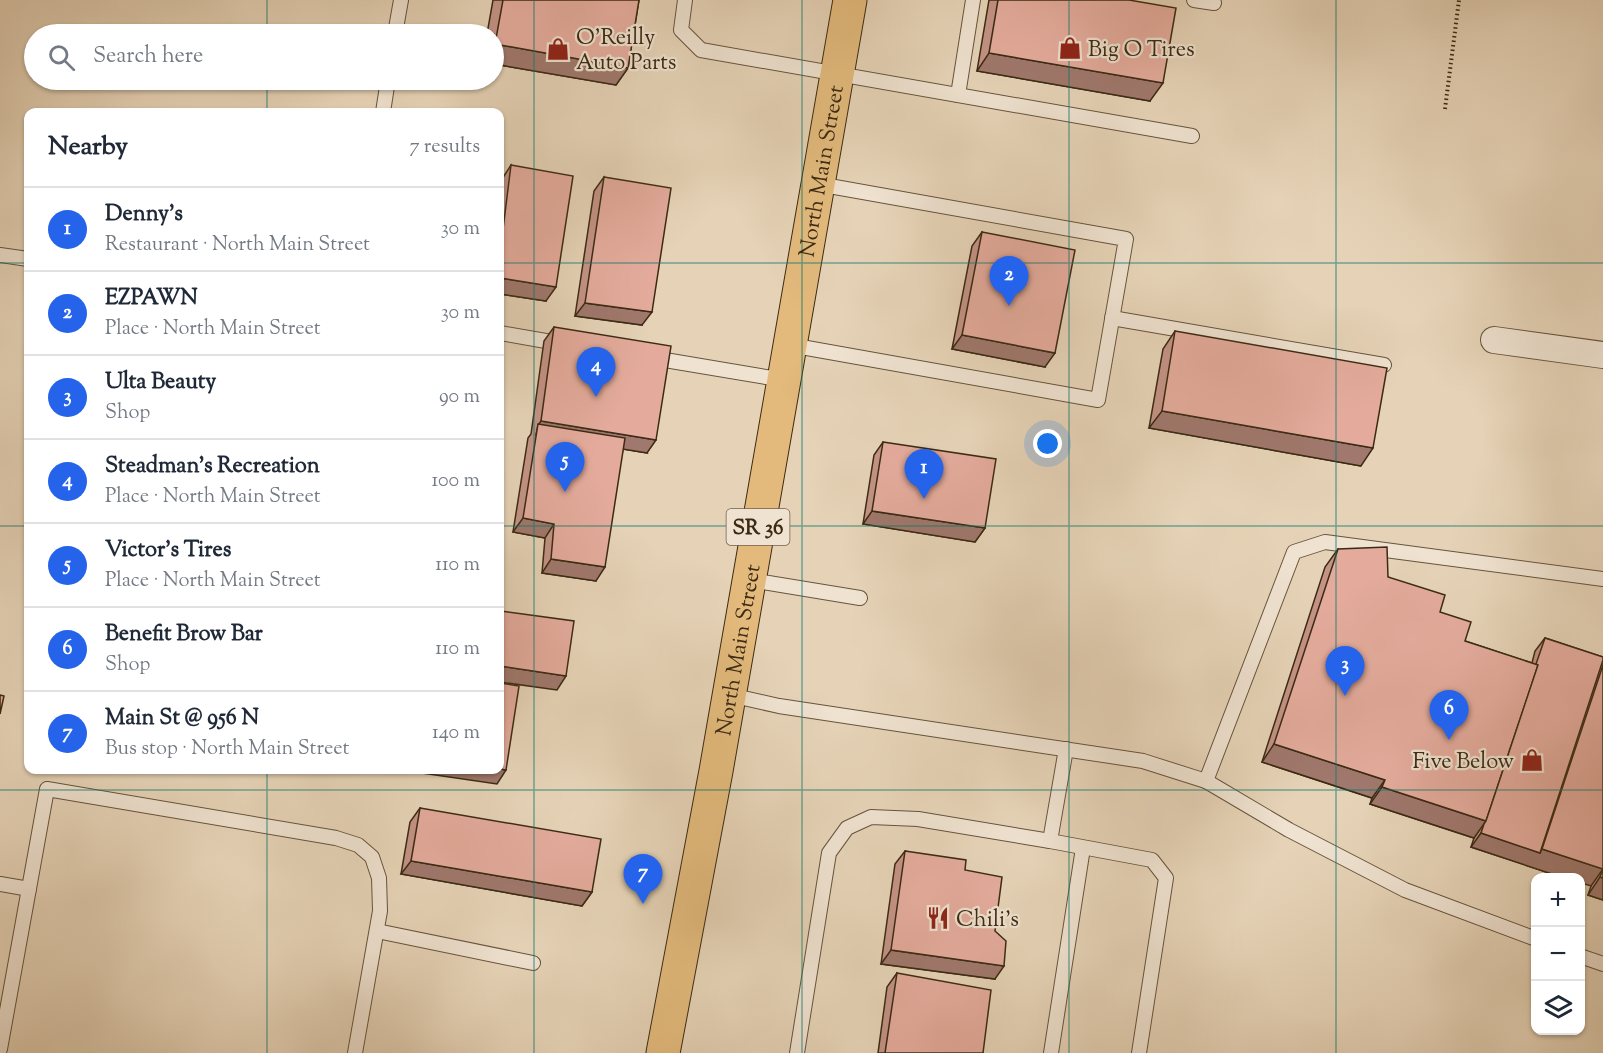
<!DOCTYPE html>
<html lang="en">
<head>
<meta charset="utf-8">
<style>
  :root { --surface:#fff; --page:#f2f2f3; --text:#1f2937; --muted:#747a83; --line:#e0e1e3; --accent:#2563eb }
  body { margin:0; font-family:"Sorts Mill Goudy",serif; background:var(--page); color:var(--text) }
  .controls { position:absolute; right:18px; bottom:18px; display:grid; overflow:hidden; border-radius:12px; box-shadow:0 2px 4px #0004 }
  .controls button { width:54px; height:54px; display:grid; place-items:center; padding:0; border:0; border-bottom:2px solid var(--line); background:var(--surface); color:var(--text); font:30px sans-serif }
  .you { position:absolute; left:1048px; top:444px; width:21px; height:21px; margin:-15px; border:4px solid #fff; border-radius:50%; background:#1a73e8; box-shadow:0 0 0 9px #1a73e833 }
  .badge { display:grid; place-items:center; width:39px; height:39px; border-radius:50%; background:var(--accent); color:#fff; font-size:20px; font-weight:700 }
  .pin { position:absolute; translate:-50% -50px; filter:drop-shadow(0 2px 3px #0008) }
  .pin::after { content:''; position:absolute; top:32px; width:21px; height:18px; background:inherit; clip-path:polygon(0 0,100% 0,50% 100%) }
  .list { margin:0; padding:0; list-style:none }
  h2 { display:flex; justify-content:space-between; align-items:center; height:78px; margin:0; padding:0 24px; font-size:26px }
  h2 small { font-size:20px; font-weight:400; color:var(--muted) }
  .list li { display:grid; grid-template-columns:39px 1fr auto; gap:18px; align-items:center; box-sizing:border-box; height:84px; padding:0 24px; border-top:2px solid var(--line) }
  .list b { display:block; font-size:22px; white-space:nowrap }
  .list p { margin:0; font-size:20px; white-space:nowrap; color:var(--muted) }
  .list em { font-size:20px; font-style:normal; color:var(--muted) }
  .icon { flex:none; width:33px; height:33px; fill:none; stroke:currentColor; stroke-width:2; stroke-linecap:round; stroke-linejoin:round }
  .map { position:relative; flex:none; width:1603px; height:1053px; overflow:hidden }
  .search { position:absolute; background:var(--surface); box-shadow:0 2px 4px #0004; left:24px; top:24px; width:480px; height:66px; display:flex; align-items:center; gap:15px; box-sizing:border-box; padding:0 21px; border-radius:33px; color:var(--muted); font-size:22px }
  .panel { position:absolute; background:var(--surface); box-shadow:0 2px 4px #0004; left:24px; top:108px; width:480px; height:666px; border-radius:12px }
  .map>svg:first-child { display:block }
</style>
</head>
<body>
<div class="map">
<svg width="1603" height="1053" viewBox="0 0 1603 1053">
  <rect width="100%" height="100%" fill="#e6d3b7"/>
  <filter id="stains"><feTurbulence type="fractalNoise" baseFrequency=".00333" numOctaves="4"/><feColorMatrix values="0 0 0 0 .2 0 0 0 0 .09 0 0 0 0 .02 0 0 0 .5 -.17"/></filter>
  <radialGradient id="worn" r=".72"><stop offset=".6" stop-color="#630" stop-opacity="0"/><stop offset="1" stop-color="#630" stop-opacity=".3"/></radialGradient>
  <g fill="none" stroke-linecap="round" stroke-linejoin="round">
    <g stroke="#66543d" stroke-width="16">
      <g id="lane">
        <path d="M685 0 681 30 701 50 1192 136"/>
        <path d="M1194 0 1214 3"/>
        <path d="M395 34 401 0"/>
        <path d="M958 95 973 0"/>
        <path d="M383 112 388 80"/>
        <path d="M0 255 28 259"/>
        <path d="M1112 318 1384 365"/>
        <path d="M500 333 563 344"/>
        <path d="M790 345 1098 400 1126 239 818 184"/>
        <path d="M653 358 784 380"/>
        <path d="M750 580 860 598"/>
        <path d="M730 695 779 706 1143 761 1206 781"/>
        <path d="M1066 749 1050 841 1152 860 1166 878 1139 1053"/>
        <path d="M0 884 29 889"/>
        <path d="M377 931 533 963"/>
        <path d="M1536 939 1405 890 1289 830 1206 781 1294 552 1325 542 1603 579"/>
        <path d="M1580 956 1603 964"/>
        <path d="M0 1049 47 789 336 838 358 845 372 857 379 878 380 911 355 1053"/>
        <path d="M797 1053 829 853 847 828 871 817 918 819 1050 841"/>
        <path d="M1051 1053 1083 848"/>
      </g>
    </g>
    <g stroke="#66543d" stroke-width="28">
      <path id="street" d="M1494 340 1603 355"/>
    </g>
    <g stroke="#3b2a14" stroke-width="35">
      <g id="highway">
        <path id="s1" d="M663 1053 716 771 850 0"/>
      </g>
    </g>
    <path stroke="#3b2a14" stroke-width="4" stroke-dasharray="1.5 3" stroke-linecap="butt" d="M1445 109 1459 0"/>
    <use href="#lane" stroke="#efe2d0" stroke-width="14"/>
    <use href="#street" stroke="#efe2d0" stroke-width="26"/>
    <use href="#highway" stroke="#e3ba7c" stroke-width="33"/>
  </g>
  <g fill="#c49386" stroke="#3b2a14" stroke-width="1.5">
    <path d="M493 0H639L628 68 616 85 494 64V34H487Z"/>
    <path d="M989 0H1129L1150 101 977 71Z"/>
    <path d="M511 165 546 301 500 294V195L502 179Z"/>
    <path d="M604 177 642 325 575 316 594 191Z"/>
    <path d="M982 232 1045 367 952 349 972 246Z"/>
    <path d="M554 327 647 453 623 449 596 581 542 573 545 538 513 532 528 438 531 434 544 341Z"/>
    <path d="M1175 331 1361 466 1149 428 1163 349Z"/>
    <path d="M883 442 985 528 975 542 863 524 874 455Z"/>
    <path d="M1338 549 1388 577 1440 612 1465 641 1532 663 1535 651 1545 638 1603 657V900L1588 895 1591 886 1581 878H1564L1471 847 1474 838 1370 804 1372 798 1262 762 1325 567Z"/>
    <path d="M420 808 592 892 582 906 401 874 410 822Z"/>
    <path d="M905 851 965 870 995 979 881 964 895 864Z"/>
    <path d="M897 973 983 1053H878L887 987Z"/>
  </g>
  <g fill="#a0786d" stroke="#3b2a14" stroke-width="1.5">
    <path d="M495 44 628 68 616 85 494 64V46Z"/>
    <path d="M989 53 1163 83 1150 101 977 71Z"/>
    <path d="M500 278 556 287 546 301 500 294Z"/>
    <path d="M585 303 652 312 642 325 575 316Z"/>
    <path d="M962 335 1055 353 1045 367 952 349Z"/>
    <path d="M1162 411 1373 448 1361 466 1149 428Z"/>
    <path d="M541 421 656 440 647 453 536 435 538 425Z"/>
    <path d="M872 511 985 528 975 542 863 524Z"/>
    <path d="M523 518 554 524 545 538 513 532Z"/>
    <path d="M551 559 605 567 596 581 542 573Z"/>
    <path d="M500 666 566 676 557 690 500 682Z"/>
    <path d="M1274 744 1385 780 1372 798 1262 762Z"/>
    <path d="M500 769 506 770 497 784 408 771 409 770Z"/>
    <path d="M1382 787 1486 821 1474 838 1370 804Z"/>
    <path d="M1481 833 1540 853 1542 849 1603 869 1591 886 1581 883V878H1564L1471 847Z"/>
    <path d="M411 861 592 892 582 906 401 874Z"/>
    <path d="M1600 877 1603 878V900L1588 895Z"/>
    <path d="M891 950 1004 966 995 979 881 964Z"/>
  </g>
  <g fill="#e4ab9c" stroke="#3b2a14" stroke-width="1.5">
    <path d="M503 0H639L628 68 495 44Z"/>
    <path d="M998 0H1129L1176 8 1163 83 989 53Z"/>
    <path d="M511 165 573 176 556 287 500 278V253Z"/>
    <path d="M604 177 671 188 652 312 585 303Z"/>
    <path d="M982 232 1075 250 1055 353 962 335Z"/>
    <path d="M554 327 671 346 656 440 541 421Z"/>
    <path d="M1175 331 1387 368 1373 448 1162 411Z"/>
    <path d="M538 424 625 438 605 567 551 559 554 524 523 518Z"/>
    <path d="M883 442 996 459 985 528 872 511Z"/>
    <path d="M1387 547 1388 577 1445 595 1440 612 1471 622 1465 641 1538 665 1486 821 1382 787 1385 780 1274 744 1338 549Z"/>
    <path d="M501 611 574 621 566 676 500 666V619Z"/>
    <path d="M1545 638 1603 657V660L1540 853 1481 833 1484 824 1486 821 1538 665 1536 664Z"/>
    <path d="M1603 665V869L1542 849Z"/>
    <path d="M500 683 519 686 506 770 500 769Z"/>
    <path d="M0 695 4 696 0 714Z"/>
    <path d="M420 808 601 839 592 892 411 861Z"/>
    <path d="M905 851 966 860 965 870 1002 877 995 931 1006 941 1004 966 891 950Z"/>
    <path d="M1603 869V878L1600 877Z"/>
    <path d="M897 973 991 990 983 1053H885Z"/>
  </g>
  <path fill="none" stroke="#0f766e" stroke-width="1.5" stroke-opacity="0.55" d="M267 0V34M534 0V1053M802 0V1053M1069 0V1053M1336 0V1053M267 80V112M0 263H28M500 263H1603M0 526H28M500 526H1603M267 770V1053M0 790H1603"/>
  <defs>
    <g id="shop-bare" transform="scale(1.8)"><path d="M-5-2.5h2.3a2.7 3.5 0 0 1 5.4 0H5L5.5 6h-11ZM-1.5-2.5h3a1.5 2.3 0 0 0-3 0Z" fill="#8f2418" stroke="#efe2d0" stroke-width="2.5" paint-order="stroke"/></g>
    <g id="restaurant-bare" transform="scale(1.8)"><path d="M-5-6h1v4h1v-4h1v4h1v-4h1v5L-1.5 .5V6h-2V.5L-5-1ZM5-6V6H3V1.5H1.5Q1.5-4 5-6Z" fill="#8f2418" stroke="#efe2d0" stroke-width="2.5" paint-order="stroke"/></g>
  </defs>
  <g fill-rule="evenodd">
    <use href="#shop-bare" x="1070" y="48"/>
    <use href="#shop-bare" x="558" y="49"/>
    <use href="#shop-bare" x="1532" y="760"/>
    <use href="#restaurant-bare" x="938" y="918"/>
  </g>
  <g text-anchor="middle" stroke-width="4.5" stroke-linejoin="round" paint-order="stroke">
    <rect fill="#efe2d0" stroke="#71614c" stroke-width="1.5" x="726.5" y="509" width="63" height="36" rx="4.5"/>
    <g font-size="21" font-weight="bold" fill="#3b2a14">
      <text x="758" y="534">SR 36</text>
    </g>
    <g font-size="22" fill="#3b2a14" stroke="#efe2d0" text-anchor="start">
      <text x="576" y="44">O'Reilly<tspan x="576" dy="25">Auto Parts</tspan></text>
      <text x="1088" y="56">Big O Tires</text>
      <text x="1514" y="768" text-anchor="end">Five Below</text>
      <text x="956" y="926">Chili's</text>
    </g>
    <g font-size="22" fill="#3b2a14" stroke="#efe2d0">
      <text dy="8" stroke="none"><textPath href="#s1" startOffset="896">North Main Street</textPath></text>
      <text dy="8" stroke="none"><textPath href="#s1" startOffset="410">North Main Street</textPath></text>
    </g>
  </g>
  <rect width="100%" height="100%" filter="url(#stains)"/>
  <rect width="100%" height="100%" fill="url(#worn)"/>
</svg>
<div class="controls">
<button>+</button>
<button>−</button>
<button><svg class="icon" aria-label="layers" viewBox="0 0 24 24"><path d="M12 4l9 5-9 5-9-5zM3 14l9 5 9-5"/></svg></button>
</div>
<div class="you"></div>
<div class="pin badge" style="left:924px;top:499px">1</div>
<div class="pin badge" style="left:1009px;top:306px">2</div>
<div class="pin badge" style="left:1345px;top:696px">3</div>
<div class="pin badge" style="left:596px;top:397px">4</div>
<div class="pin badge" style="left:565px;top:492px">5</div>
<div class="pin badge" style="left:1449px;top:740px">6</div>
<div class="pin badge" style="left:643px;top:904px">7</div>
<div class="search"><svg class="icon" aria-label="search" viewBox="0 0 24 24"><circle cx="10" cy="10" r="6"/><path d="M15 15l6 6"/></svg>Search here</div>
<section class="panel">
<h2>Nearby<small>7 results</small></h2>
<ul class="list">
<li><span class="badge">1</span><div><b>Denny's</b><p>Restaurant · North Main Street</p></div><em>30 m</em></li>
<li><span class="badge">2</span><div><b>EZPAWN</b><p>Place · North Main Street</p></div><em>30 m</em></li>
<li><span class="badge">3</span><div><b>Ulta Beauty</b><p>Shop</p></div><em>90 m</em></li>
<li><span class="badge">4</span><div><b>Steadman's Recreation</b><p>Place · North Main Street</p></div><em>100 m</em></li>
<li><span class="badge">5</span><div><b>Victor's Tires</b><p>Place · North Main Street</p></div><em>110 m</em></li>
<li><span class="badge">6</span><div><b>Benefit Brow Bar</b><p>Shop</p></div><em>110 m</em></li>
<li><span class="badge">7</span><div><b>Main St @ 956 N</b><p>Bus stop · North Main Street</p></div><em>140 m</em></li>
</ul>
</section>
</div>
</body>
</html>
